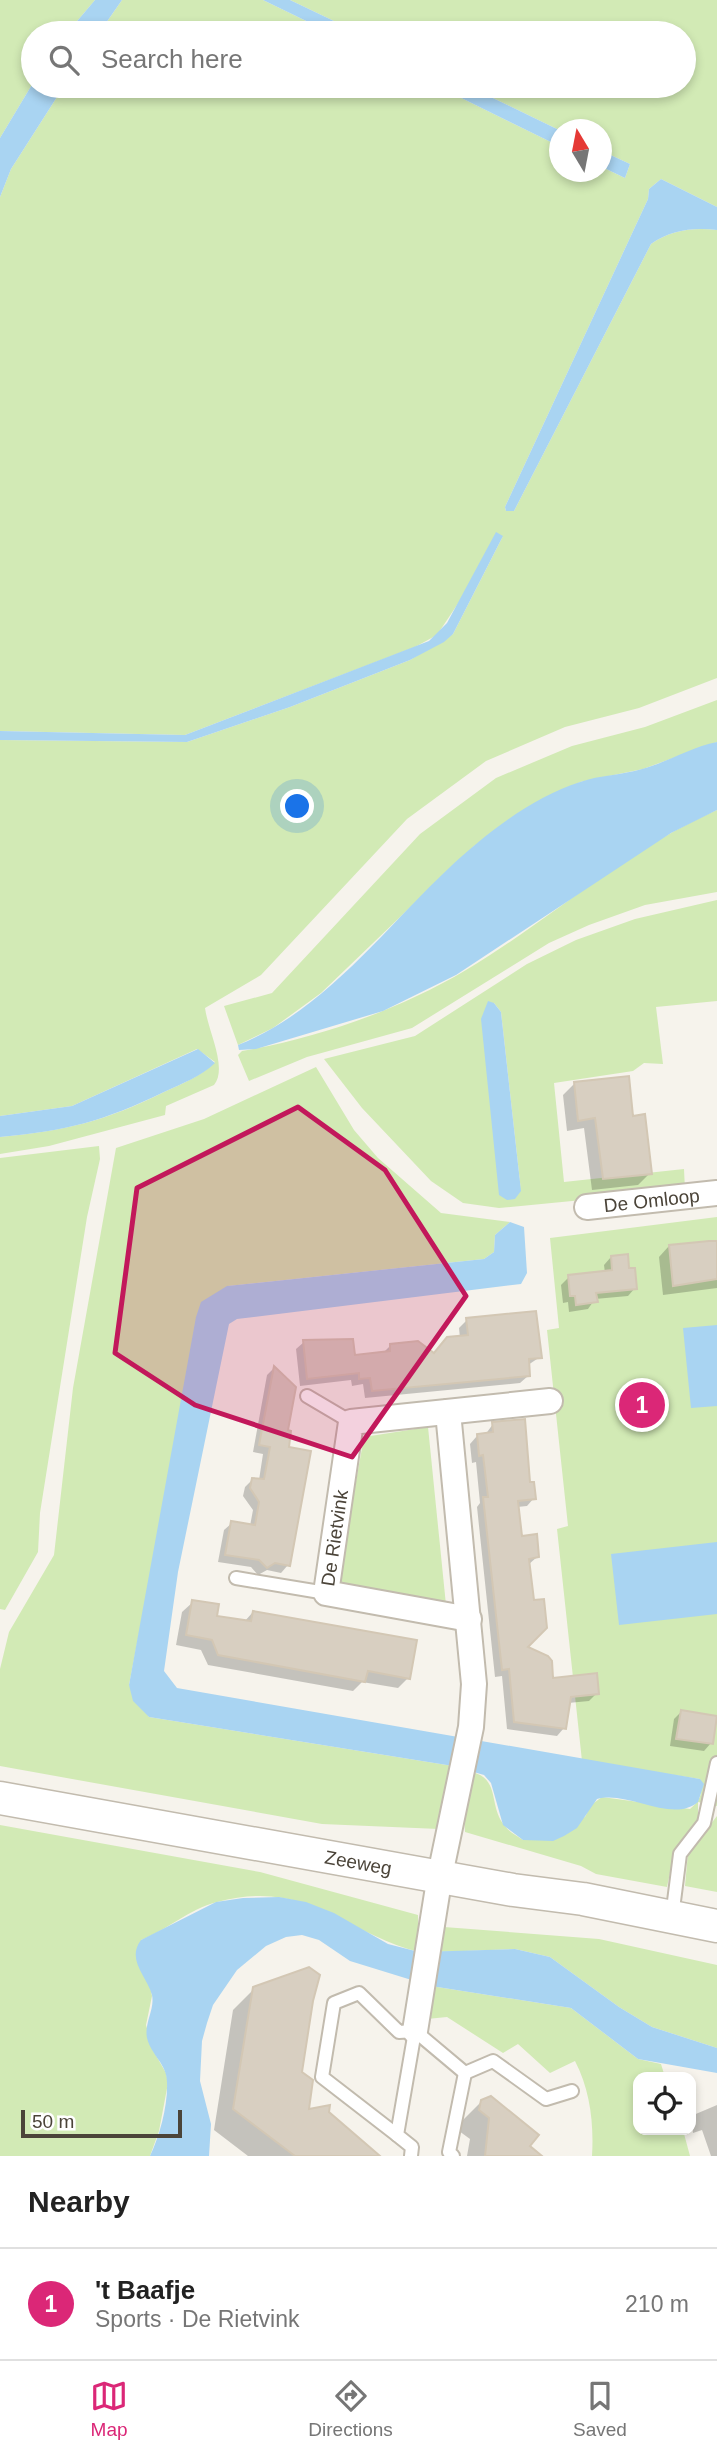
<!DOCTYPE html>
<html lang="en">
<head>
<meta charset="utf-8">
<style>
  :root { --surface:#fff; --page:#f2f2f2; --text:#222; --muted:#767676; --line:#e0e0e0; --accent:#db2777 }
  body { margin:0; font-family:Arial,sans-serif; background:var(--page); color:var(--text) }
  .controls { position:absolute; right:21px; bottom:21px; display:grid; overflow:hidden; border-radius:14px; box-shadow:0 4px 10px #0003 }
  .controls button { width:63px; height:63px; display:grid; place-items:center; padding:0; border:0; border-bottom:2px solid var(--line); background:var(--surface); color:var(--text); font:35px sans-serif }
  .compass { position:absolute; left:549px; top:119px; width:63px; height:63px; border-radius:50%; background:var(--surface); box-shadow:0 4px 10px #0003; rotate:350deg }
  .scale { position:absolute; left:21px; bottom:18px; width:161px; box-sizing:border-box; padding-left:7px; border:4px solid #4b4439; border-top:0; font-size:19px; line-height:24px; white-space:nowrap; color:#4b4439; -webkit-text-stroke:5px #fff; paint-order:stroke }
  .you { position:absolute; left:298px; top:807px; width:24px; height:24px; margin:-18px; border:5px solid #fff; border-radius:50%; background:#1a73e8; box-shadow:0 0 0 10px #1a73e833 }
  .badge { display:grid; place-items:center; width:46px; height:46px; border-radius:50%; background:var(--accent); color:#fff; font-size:23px; font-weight:700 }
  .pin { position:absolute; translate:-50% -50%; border:4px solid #fff; box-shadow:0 2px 7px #0006 }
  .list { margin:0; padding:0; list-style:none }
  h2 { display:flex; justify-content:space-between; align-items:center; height:91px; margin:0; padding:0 28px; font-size:30px }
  h2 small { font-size:23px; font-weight:400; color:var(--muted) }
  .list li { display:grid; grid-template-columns:46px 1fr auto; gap:21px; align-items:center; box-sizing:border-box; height:112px; padding:0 28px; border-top:2px solid var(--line) }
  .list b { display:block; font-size:26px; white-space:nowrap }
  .list p { margin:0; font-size:23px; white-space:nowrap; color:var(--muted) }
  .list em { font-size:23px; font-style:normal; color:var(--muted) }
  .icon { flex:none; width:38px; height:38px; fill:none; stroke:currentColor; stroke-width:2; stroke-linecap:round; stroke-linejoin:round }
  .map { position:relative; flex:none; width:717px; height:2156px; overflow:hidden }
  .search { position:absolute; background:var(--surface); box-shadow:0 4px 10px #0003; left:21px; right:21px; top:21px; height:77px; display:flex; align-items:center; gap:18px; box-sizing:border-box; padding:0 24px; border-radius:38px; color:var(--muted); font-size:26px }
  .sheet { height:203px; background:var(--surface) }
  nav { display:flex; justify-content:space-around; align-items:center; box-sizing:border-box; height:98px; border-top:2px solid var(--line); background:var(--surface); font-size:19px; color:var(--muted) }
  nav a { display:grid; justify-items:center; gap:4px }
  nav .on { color:var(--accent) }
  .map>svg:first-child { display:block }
</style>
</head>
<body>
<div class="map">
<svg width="717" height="2156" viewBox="0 0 717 2156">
  <rect width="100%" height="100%" fill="#f6f3ec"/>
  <g fill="#d2eab5" fill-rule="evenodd">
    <path d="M0 0H95L67 33H33V83L0 138Z"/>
    <path d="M122 0H263L331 33H99Z"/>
    <path d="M290 0H717V207L661 179 649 189 648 199 505 507 506 511H514L651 244C670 230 694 227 717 230V678L639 708 565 727 486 761 407 819 261 975 205 1008C208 1031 228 1068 214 1085L166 1106 165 1115 49 1146 0 1154V1137C65 1131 106 1121 164 1092 183 1083 200 1077 215 1062L197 1049 72 1106 0 1116V740L187 742 290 707 410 660 453 634 503 536 437 635 415 647 185 735 0 731V197L11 169 64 86H437L559 146 560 172H602V167L625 178 630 164 602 151V130H559L468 86H684V33H359Z"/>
    <path d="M717 700V742L643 769 580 782 474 846 321 993 273 1028 238 1045 224 1006 272 993 420 834 496 778 572 746 645 727Z"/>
    <path d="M717 810V892L645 905 589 925 549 943 412 1028 307 1057 249 1081 238 1055 242 1051C318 1038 399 1010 466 970 550 920 627 849 717 810Z"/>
    <path d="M717 900V1001L656 1007 663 1064 644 1063 633 1071 554 1083 564 1182 684 1169 685 1190 499 1208 463 1203 431 1181 362 1108 324 1059 415 1036 527 964 576 940 635 919ZM494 1003 501 1012 521 1191Z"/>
    <path d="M316 1067 354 1130 378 1158 441 1213 510 1222 495 1235 494 1252 484 1259 228 1286 152 1566 129 1685 149 1717 453 1766 439 1829 322 1824 0 1766V1669L9 1632 54 1555 73 1388 116 1148 204 1119Z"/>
    <path d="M99 1146 100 1159 87 1217 40 1513 38 1552 5 1610 0 1609V1158Z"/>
    <path d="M717 1217V1806L698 1802V1823L675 1849 667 1887 596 1874 581 1866 465 1832 464 1817 472 1772C501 1779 488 1807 505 1826 509 1832 517 1836 523 1840L585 1817 591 1805 602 1797 690 1809C701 1800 703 1793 700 1779L582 1761 557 1529 568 1526 547 1330 559 1328 550 1238Z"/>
    <path d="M428 1427 446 1605 337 1587 364 1437Z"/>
    <path d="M717 1816V1892L685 1886 688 1853Z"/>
    <path d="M0 1825 260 1872 418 1915 419 1952C342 1932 307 1878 217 1902 189 1909 167 1930 141 1940L152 1996 146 2025 154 2052 166 2073 168 2083 159 2131 150 2156H0Z"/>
    <path d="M444 1927 599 1939 717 1965V2048L652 2027 619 2007 550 1957 515 1949 438 1952Z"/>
    <path d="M431 1986 571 2008 638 2059 661 2064 665 2077H638V2130H683L690 2156H592C594 2123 590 2090 575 2061L550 2073 518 2044 503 2053 447 2017 427 2019Z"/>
  </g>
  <g fill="#a9d4f2">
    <path d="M95 0H122L99 33H67Z"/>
    <path d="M263 0H290L359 33H331Z"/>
    <path d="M33 83 64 86 11 169 0 197V138Z"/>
    <path d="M437 86H468L559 130V146Z"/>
    <path d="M602 151 630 164 625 178 602 167Z"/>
    <path d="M661 179 717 207V230C694 227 670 230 651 244L514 511H506L505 507 648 199 649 189Z"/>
    <path d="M496 532 503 536 453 634 444 642 410 660 290 707 187 742 0 740V731L185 735 429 641 447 623Z"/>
    <path d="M717 742V810L671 833 456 975 383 1011 256 1049 239 1050 238 1045C324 1011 383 930 448 869 485 834 531 798 580 782 600 775 622 775 642 769 668 762 691 747 717 742Z"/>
    <path d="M488 1001 494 1003 501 1012 521 1191 515 1199 507 1200 499 1195 481 1019Z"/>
    <path d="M198 1049 215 1063C200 1077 183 1083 164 1092 104 1121 67 1131 0 1137V1116L72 1106Z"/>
    <path d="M510 1222 524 1227 527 1273 521 1284 237 1319 229 1324 178 1572 164 1671 177 1688 700 1779 704 1784 698 1802C672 1824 628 1790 597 1799L577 1828 564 1836 553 1841 523 1840 503 1825 491 1783 484 1775 453 1766 149 1717 133 1701 129 1685 196 1317 201 1302 227 1286 484 1259 494 1252 495 1235Z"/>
    <path d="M717 1325V1406L691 1408 683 1328Z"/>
    <path d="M717 1542V1614L619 1625 611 1554Z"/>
    <path d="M279 1897 306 1902 334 1913 388 1944 419 1952 515 1949 550 1957 619 2007 652 2027 717 2048V2073L638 2059 571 2008 431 1986 350 1961 319 1940 302 1935 286 1937 266 1946 237 1970 213 2005 207 2023 202 2041 200 2081 211 2124 209 2156H150C160 2135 168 2105 167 2082 167 2064 151 2055 147 2038 144 2023 155 2009 152 1995 147 1976 126 1960 141 1940L216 1902 243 1898Z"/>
  </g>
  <g fill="#0003">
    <path d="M575 1083 632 1118 650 1173 638 1185 592 1190 584 1128 567 1131 563 1095Z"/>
    <path d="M717 1242V1288L663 1295 659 1257 669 1246Z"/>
    <path d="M611 1257 628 1270 635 1288 628 1296 595 1299 588 1309 569 1312 568 1302 563 1303 561 1285 569 1277 605 1273 604 1265Z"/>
    <path d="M467 1320 540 1357 528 1365V1376L520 1383 365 1398 363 1384 352 1386 351 1380 300 1386 296 1349 304 1342 353 1357 382 1354 390 1346 433 1355 460 1338 459 1328Z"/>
    <path d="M274 1368 286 1431 288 1565 281 1573 267 1570 258 1575 251 1567 218 1562 224 1530 232 1523 250 1526 253 1510 243 1496 245 1487 252 1480H259L263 1454 253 1452 267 1375Z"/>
    <path d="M493 1424 534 1498 527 1506 517 1507 521 1538 537 1557 528 1565 525 1647 552 1680 597 1693 589 1701 568 1703 564 1728 557 1736 507 1729 502 1676 495 1677 477 1507 480 1503 476 1462 472 1463 470 1444 477 1436 485 1435Z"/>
    <path d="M193 1602 215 1618 244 1622 253 1612 408 1678 398 1688 362 1682 353 1691 208 1665 201 1650 176 1645 182 1612Z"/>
    <path d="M681 1712 711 1743 704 1751 670 1746 674 1719Z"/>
    <path d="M254 1989 311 2000 300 2072 307 2111 327 2113 380 2156H248L214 2130 233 2010Z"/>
    <path d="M482 2101 528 2146 539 2156H467L470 2139 459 2131 461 2122Z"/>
    <path d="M717 2105V2156H711L702 2130 693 2133 691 2116Z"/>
  </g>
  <g fill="#d8cfc1" stroke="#d3c7b4" stroke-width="2">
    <path d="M629 1076 633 1116 645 1114 652 1174 603 1179 595 1118 578 1121 574 1082Z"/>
    <path d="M709 1241H717V1279L673 1286 669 1245Z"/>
    <path d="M628 1254 629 1268H635L637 1289 596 1293 598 1302 576 1305 575 1296H570L568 1275 612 1270 611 1256Z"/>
    <path d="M536 1311 542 1358 529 1359 530 1376 372 1391 370 1378 359 1379V1373L307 1379 303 1340 353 1339 355 1355 390 1351V1344L418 1341 434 1353 447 1337 468 1335 466 1318Z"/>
    <path d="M274 1366 296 1387 288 1430 291 1431 289 1447 311 1451 290 1566 275 1563 267 1568 259 1560 225 1555 231 1521 255 1525 259 1502 250 1488 252 1478 264 1479 270 1447 259 1445Z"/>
    <path d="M525 1419 530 1482H534L536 1499 518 1501 522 1536 537 1534 539 1557 529 1559 534 1600 544 1599 547 1628 528 1647 548 1656 552 1661 553 1678 597 1673 599 1694 571 1697 566 1729 514 1722 509 1669 502 1670 483 1497H488L483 1455 479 1456 477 1434 493 1432 492 1422Z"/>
    <path d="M192 1600 219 1604 217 1616 251 1621 253 1611 417 1640 410 1679 368 1671 365 1682 218 1655 212 1640 186 1635Z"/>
    <path d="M681 1710 717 1716 713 1744 676 1739Z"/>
    <path d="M309 1967 320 1975 313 2001 302 2072 313 2080 309 2109 330 2105 329 2112 380 2156H295L233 2109 253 1987Z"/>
    <path d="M491 2096 539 2135 530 2146 542 2156H485L489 2118 479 2110 481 2100Z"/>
  </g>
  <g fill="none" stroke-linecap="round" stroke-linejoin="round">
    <g stroke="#c2bbae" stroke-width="16">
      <g id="service">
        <path d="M307 1396 351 1422"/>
        <path d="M236 1578 326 1593"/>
        <path d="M672 1917 680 1854 704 1823 717 1763"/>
        <path d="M415 2031 465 2073 493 2061 546 2099 572 2091"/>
        <path d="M397 2135 322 2077 334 2003 359 1993 399 2032 415 2031"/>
        <path d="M411 2156 412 2147 397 2135 415 2031"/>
        <path d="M453 2156 449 2152 465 2073"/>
      </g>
    </g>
    <g stroke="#c2bbae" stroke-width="28">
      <g id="minor">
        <path id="s1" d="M587 1207 717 1193"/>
        <path id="s2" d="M469 1619 326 1593 351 1422 550 1401"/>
        <path d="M415 2031 440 1875 471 1727 474 1684 448 1412"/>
      </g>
    </g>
    <g stroke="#c2bbae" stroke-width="35">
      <g id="tertiary">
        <path id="s3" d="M0 1798 513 1890 583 1899 717 1926"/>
      </g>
    </g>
    <use href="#service" stroke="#fff" stroke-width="12"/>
    <use href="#minor" stroke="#fff" stroke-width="24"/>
    <use href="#tertiary" stroke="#fff" stroke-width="32"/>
  </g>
  <path fill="#c2185b" fill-opacity="0.2" stroke="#c2185b" stroke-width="5" stroke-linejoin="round" d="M298 1107 385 1170 466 1296 352 1457 195 1405 115 1353 137 1188Z"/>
  <g text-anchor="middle" stroke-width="7" stroke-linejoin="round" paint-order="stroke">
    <g font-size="19" fill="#4b4439" stroke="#fff">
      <text dy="7" stroke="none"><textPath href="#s1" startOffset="65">De Omloop</textPath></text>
      <text dy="7" stroke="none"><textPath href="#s2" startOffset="201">De Rietvink</textPath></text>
      <text dy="7" stroke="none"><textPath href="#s3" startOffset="364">Zeeweg</textPath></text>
    </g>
  </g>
</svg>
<div class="controls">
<button><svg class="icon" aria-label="locate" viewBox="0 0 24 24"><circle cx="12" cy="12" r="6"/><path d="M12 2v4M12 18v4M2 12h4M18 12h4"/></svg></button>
</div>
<svg class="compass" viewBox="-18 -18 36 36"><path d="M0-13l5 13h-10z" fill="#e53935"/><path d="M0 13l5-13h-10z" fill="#767676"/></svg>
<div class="scale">50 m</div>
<div class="you"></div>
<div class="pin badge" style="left:642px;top:1405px">1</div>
<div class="search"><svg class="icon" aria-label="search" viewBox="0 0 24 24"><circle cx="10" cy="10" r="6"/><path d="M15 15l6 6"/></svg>Search here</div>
</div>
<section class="sheet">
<h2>Nearby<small></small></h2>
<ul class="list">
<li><span class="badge">1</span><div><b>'t Baafje</b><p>Sports · De Rietvink</p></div><em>210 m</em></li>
</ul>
</section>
<nav>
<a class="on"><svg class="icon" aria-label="map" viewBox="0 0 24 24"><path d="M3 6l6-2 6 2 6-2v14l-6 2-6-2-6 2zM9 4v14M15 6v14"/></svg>Map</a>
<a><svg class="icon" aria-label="directions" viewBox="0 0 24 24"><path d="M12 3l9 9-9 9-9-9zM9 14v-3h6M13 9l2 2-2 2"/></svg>Directions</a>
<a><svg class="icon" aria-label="saved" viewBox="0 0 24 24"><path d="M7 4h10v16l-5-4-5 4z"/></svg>Saved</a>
</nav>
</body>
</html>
